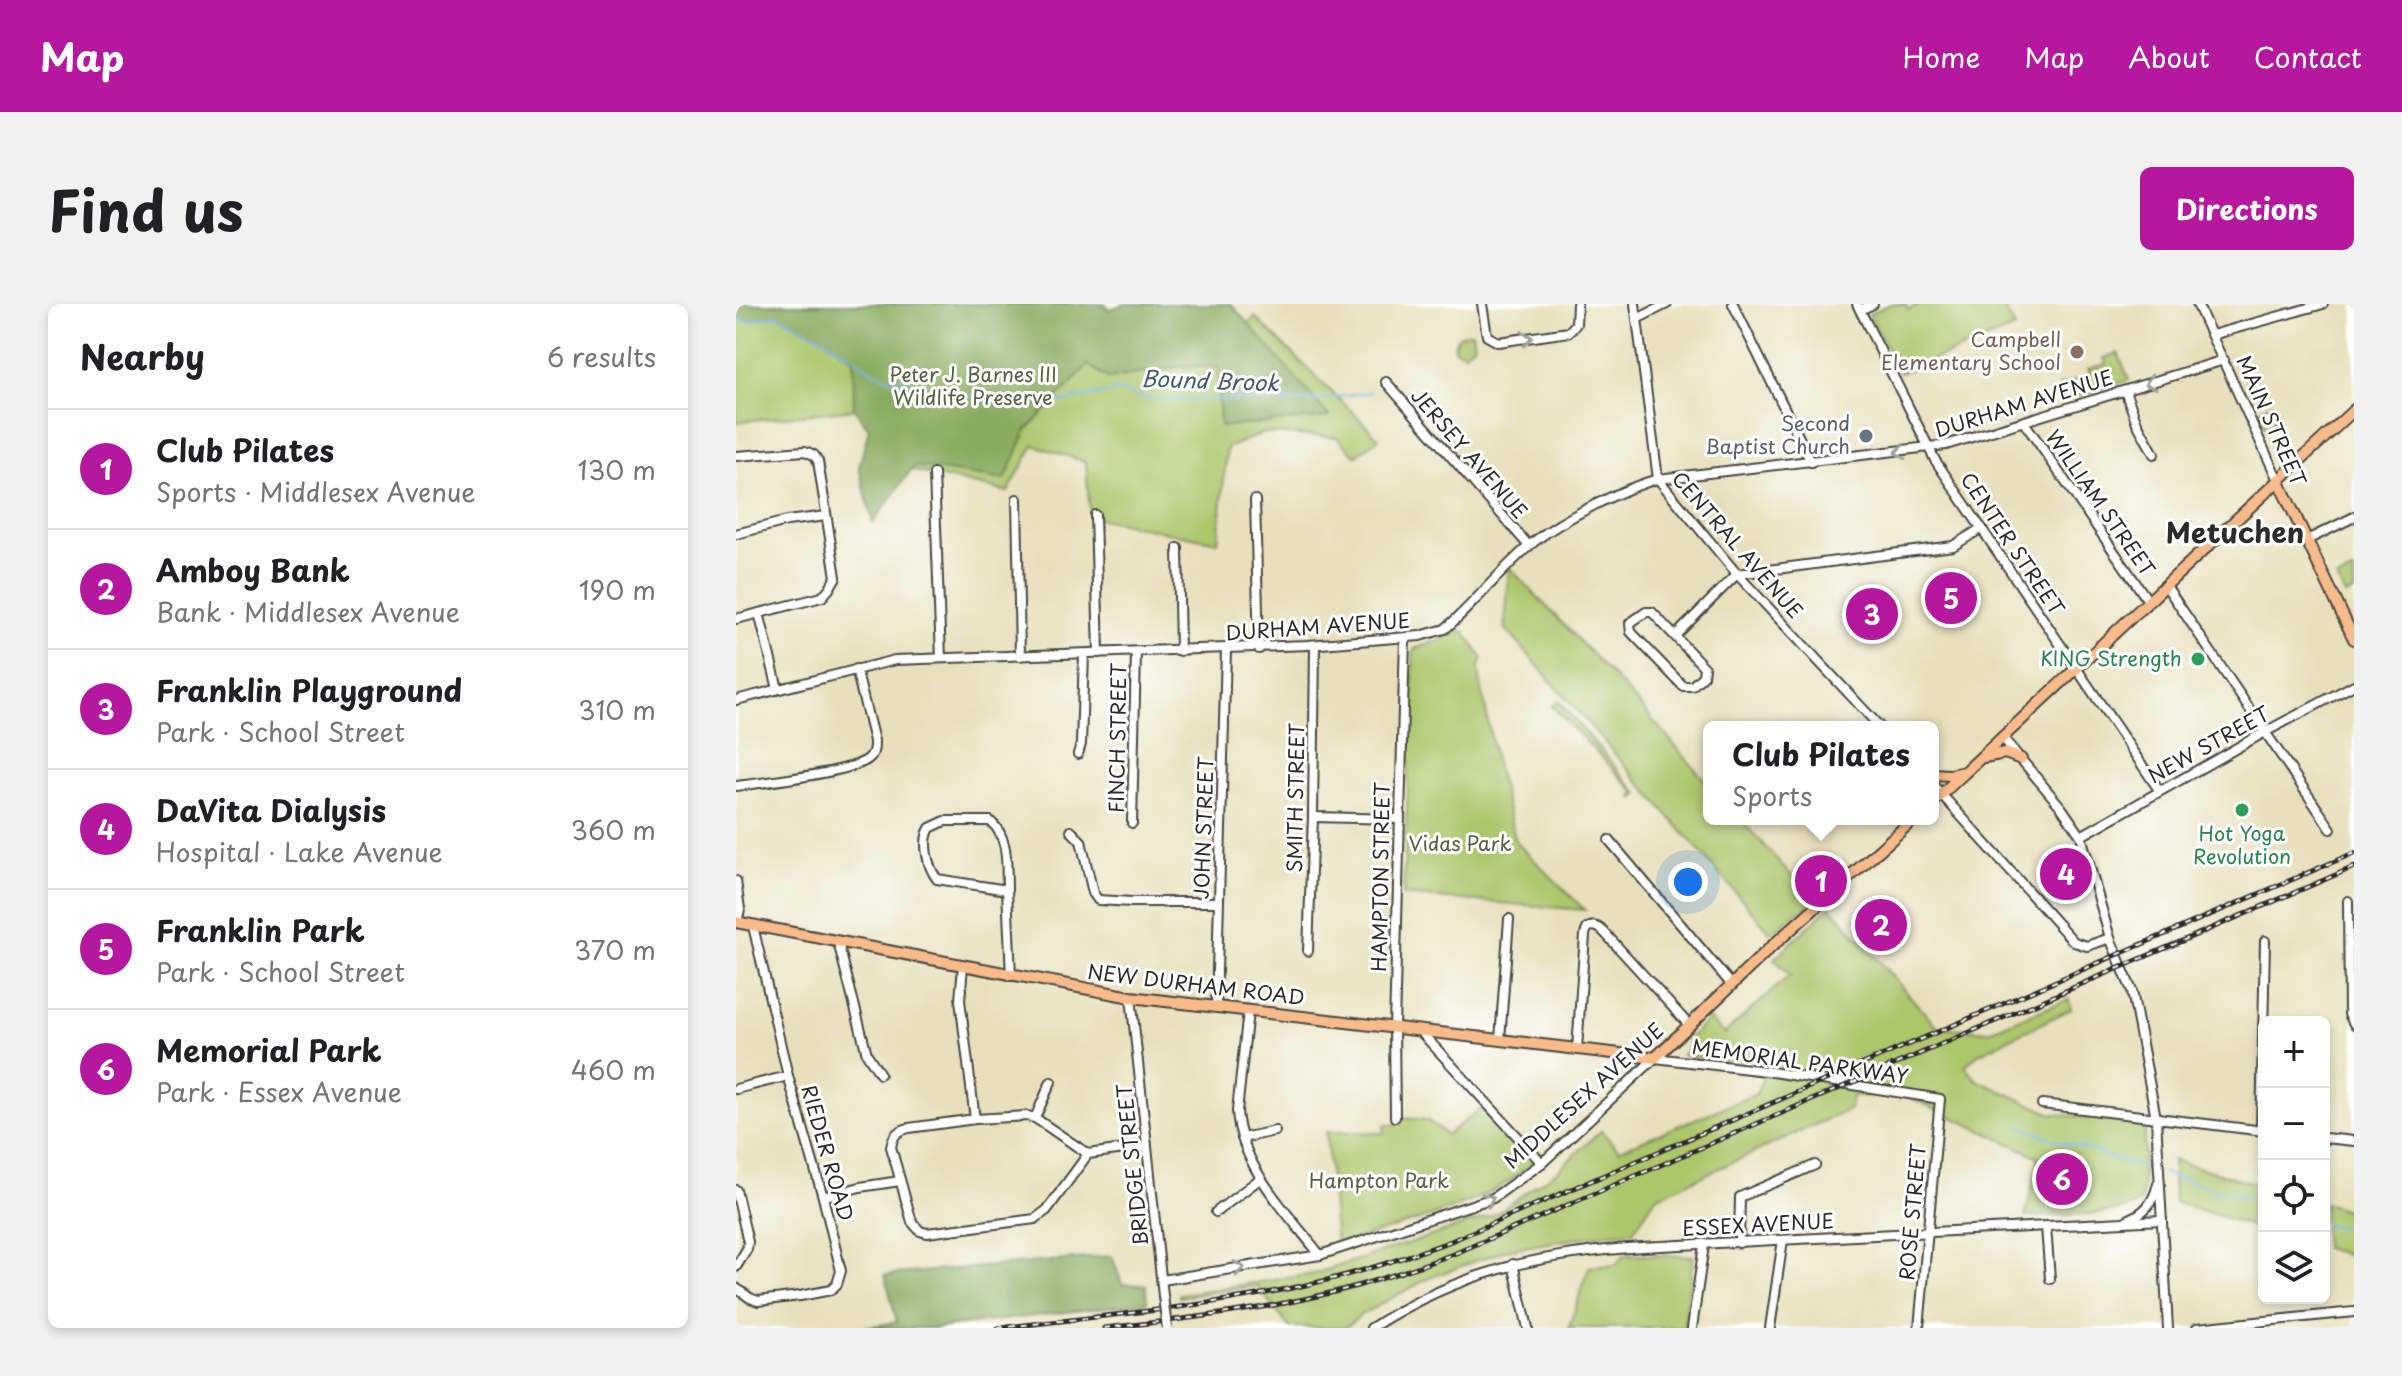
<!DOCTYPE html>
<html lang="en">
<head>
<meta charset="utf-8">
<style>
  :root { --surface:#fff; --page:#f2f2f2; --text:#202124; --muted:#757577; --line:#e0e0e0; --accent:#b5179e }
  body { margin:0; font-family:"Playpen Sans",sans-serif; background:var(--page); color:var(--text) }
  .controls { position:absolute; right:24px; bottom:24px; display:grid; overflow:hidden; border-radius:12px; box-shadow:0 4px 12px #0003 }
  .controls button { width:72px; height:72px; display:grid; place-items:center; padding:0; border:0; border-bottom:2px solid var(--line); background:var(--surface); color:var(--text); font:40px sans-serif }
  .you { position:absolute; left:952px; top:578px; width:28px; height:28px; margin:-20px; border:6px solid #fff; border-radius:50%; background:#1a73e8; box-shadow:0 0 0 12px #1a73e833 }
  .badge { display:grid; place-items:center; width:52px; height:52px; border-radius:50%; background:var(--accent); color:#fff; font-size:26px; font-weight:700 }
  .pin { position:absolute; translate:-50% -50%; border:4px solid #fff; box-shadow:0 2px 8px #0006 }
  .popup { position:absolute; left:967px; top:417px; width:236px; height:104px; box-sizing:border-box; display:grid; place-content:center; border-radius:12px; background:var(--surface); filter:drop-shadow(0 2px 6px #0005); font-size:26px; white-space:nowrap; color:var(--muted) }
  .popup b { font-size:30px; color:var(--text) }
  .popup::after { content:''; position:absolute; left:50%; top:100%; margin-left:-16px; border:16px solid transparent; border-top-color:var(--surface) }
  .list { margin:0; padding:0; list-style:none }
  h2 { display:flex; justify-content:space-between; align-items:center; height:104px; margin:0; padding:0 32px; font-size:34px }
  h2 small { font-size:26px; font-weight:400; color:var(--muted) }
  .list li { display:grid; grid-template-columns:52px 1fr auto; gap:24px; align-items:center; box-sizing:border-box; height:120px; padding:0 32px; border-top:2px solid var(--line) }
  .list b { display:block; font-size:30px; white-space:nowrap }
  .list p { margin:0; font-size:26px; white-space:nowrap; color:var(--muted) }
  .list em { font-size:26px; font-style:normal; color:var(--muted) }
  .icon { flex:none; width:44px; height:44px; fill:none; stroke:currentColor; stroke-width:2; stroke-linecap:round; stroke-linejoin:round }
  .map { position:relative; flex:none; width:1618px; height:1024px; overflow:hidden; border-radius:12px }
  header { display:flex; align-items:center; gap:48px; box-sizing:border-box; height:112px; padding:0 40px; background:var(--accent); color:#fff }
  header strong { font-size:38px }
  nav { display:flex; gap:44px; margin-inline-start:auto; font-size:28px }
  .intro { display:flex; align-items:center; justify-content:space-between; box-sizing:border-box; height:192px; padding:0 48px }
  h1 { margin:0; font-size:56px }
  .button { padding:20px 36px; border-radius:12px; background:var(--accent); color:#fff; font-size:28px; font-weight:700 }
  main { display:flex; gap:48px; padding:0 48px }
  aside { flex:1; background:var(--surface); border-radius:12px; box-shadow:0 4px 12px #0003 }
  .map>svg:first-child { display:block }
</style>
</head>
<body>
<header>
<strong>Map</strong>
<nav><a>Home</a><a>Map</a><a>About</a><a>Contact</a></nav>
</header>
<div class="intro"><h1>Find us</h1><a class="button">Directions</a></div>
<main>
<aside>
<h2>Nearby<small>6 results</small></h2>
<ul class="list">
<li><span class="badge">1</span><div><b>Club Pilates</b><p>Sports · Middlesex Avenue</p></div><em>130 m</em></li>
<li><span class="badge">2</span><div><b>Amboy Bank</b><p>Bank · Middlesex Avenue</p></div><em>190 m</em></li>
<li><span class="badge">3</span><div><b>Franklin Playground</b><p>Park · School Street</p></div><em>310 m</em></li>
<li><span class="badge">4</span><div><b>DaVita Dialysis</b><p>Hospital · Lake Avenue</p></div><em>360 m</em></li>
<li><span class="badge">5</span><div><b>Franklin Park</b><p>Park · School Street</p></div><em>370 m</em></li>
<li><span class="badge">6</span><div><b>Memorial Park</b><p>Park · Essex Avenue</p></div><em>460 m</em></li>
</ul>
</aside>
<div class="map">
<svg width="1618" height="1024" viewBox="0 0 1618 1024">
  <rect width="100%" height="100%" fill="#fff"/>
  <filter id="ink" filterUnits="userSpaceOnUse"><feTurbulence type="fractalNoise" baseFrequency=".0125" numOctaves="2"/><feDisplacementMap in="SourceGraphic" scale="16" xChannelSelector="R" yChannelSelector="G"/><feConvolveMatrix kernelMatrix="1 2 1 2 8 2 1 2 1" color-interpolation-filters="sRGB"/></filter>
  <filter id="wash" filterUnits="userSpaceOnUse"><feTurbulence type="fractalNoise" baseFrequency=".006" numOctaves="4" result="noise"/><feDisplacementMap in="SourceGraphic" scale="32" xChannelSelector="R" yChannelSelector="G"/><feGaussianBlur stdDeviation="1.8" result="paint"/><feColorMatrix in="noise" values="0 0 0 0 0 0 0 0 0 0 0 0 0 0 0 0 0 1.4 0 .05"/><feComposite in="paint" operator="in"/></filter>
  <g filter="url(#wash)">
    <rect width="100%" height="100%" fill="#e8e0bc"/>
    <g fill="#acc66b" stroke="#6c784b" stroke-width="2">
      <path d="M0 0H369L427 65 446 62H467L519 13 643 134 620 152 601 133 527 129 491 144 482 238 354 213 350 158 298 141 272 188 171 165 119 102 118 105 0 118Z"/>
      <path d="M1154 0H1169L1172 6 1184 0H1266L1279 24 1164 69 1133 10Z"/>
      <path d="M736 28 738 40 729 49 718 45C719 32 724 30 736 28Z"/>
      <path d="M1382 49 1393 76 1327 97 1323 82 1354 72 1352 65 1370 60 1368 54Z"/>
      <path d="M1536 99 1539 107 1536 109 1541 119 1535 120V124L1530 125 1521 107Z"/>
      <path d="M773 263 904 401 973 481V515H1004L1078 596 1035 629 769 324Z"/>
      <path d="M1618 267V288L1609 292 1601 275Z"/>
      <path d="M1224 274 1236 288H1228L1219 276 1208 283 1216 294 1228 289 1232 291 1222 298 1226 305 1216 315 1199 298 1204 294 1198 287 1203 279Z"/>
      <path d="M728 327 747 355 742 364 759 456 780 538 849 606 667 591 678 345Z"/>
      <path d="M822 397 903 490 898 495 897 493 900 489 816 402Z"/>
      <path d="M1094 602 1201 723 1253 727 1333 695 1335 705 1242 750 1229 762 1241 776 1314 809 1403 821 1409 825 1406 896C1395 913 1312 911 1289 913L1303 853 1169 791 1116 792 1114 805 920 893 897 928 874 929 770 946 693 974 626 1010 609 1024 553 1023 521 982 443 993V990L578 970 756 912 822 866 865 827 883 846 1020 790 1030 765 946 751 952 743 953 734 973 715 988 730 1054 671 1038 655Z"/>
      <path d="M747 803 794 856 795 859C757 901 655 923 600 941L590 828 648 829V821H660L661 815C686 814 692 813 710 831Z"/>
      <path d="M1437 856 1528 882V926L1438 898Z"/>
      <path d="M1588 899 1618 908V953L1588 944Z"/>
      <path d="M889 951 957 952 948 1024H833L853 963 879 961Z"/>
    </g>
    <g fill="#89ab5f" stroke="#5a6b45" stroke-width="2">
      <path d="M0 0H364L371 6 389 0H495L594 113 484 123 482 63 446 62 373 75 352 61 290 127 269 176 178 162 137 219 123 163 133 125 118 105 117 55 85 33 41 11 11 18 0 12Z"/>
      <path d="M376 952 386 980 410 981 411 998 201 1024H124L161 1018 149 971Z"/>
    </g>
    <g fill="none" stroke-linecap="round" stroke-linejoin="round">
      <g stroke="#72b4e7" stroke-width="2">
        <path d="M0 12 11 18 41 11 85 33 145 72 230 92 326 98 382 86 410 95 576 97 634 88"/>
        <path d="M1284 821 1311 833 1420 867"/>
        <path d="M1426 869 1528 900"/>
        <path d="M1588 919 1618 928"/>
      </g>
    </g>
  </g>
  <g filter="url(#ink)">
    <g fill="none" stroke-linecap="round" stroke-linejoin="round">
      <g stroke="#474641" stroke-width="12">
        <g id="minor">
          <path d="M746 0 751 32 762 38 833 28 840 20 841 0"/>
          <path d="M899 0 922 175 1001 270 1144 423"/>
          <path d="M997 0 1075 158"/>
          <path d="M1121 0 1199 156 1423 486"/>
          <path d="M1461 0 1542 176"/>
          <path d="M1124 6 1137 0"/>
          <path d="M901 15 931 0"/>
          <path d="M1476 31 1587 0"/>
          <path d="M650 78 793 242"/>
          <path d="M1389 87 1401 119 1418 150"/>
          <path d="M1288 118 1413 298"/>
          <path d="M0 152 69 147 78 151 82 157 100 273 93 285 86 293 0 315"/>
          <path d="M198 170 205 354"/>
          <path d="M281 195 284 352"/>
          <path d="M519 196 523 345"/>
          <path d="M359 211 363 349"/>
          <path d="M0 230 51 217 90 212"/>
          <path d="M1571 236 1618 213"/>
          <path d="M442 244 444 347"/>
          <path d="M1001 270 1217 242 1246 224"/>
          <path d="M1430 282 1595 525"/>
          <path d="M910 308H916L968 363 967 372 956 382H947L895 328 894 319Z"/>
          <path d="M23 309 42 385"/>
          <path d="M939 332 1001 270"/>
          <path d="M0 396 159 356 572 341 684 332 709 325 719 316C746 291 770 260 799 237 827 215 888 184 922 175L1210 141 1488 56"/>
          <path d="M1267 434 1325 503 1345 532 1374 634 1396 687 1420 814 1432 1024"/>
          <path d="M342 450 345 440 348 350"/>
          <path d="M1197 481 1338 638 1351 642 1374 634"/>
          <path d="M0 482C25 479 116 468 132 455 138 450 138 445 138 437L120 365"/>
          <path d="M577 513 662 515"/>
          <path d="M209 517H254C274 533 270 563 271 586L201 575C191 562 186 537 194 524Z"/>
          <path d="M396 519 400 349"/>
          <path d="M335 527 345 537 357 589 362 596 396 598H482"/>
          <path d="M1345 532 1529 428 1618 381"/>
          <path d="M873 536 995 680"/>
          <path d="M0 577 4 605 1 619"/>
          <path d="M271 586 275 672"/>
          <path d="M1612 597 1613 710 1618 720"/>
          <path d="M102 638 131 750 144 770"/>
          <path d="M572 647 577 513 579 341"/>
          <path d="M227 662 224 696 239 815"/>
          <path d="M395 693 427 992"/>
          <path d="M480 703 490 346"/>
          <path d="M512 707 501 807C505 864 551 908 584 951"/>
          <path d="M684 727 806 859"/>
          <path d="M764 736 773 615"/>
          <path d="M841 745 849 631C851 619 861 621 868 628L953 721"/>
          <path d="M0 785 52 772"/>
          <path d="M1306 800 1528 827"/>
          <path d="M659 813 658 723 669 334"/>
          <path d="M299 814 315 778"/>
          <path d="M1525 826 1529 637"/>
          <path d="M506 834 539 827"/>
          <path d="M1588 834 1618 837"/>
          <path d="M352 850 311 906 299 915 191 929 184 927 176 918 155 843C157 831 161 827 173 824L239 815 291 812 299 814 352 850 410 842"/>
          <path d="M0 886 12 938 11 945 0 963"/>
          <path d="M87 893 124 883 164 877"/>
          <path d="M480 908 525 874"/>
          <path d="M1391 916C1409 909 1417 899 1422 880"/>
          <path d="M1310 923 1314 975"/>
          <path d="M1003 939 1004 893 1079 861"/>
          <path d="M777 960 792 1024"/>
          <path d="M426 976 584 951 757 894 806 859 919 754 1030 767 1204 795 1183 1024"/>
          <path d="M0 984 14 994 22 997 64 992 95 986 101 980 105 967 87 893 52 772 17 622"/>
          <path d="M635 1024C724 967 803 950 906 943L1426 916"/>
          <path d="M956 1024 968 941"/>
          <path d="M1034 1024 1047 936"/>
          <path d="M1461 1024 1618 1008"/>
        </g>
      </g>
      <g stroke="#474641" stroke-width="14">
        <g id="major">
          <path d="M1542 176 1618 335"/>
          <path d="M1248 453 1269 449 1285 455"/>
          <path d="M1197 470 1214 471 1229 468"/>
          <path d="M1197 498 1618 106"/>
          <path d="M0 618 395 693 919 754 1034 644 1178 515"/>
        </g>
      </g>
      <use href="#minor" stroke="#fff" stroke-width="8"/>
      <use href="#major" stroke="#fabb8b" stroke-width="10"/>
      <g stroke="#2b2b2b" stroke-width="5">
        <g id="rail">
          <path d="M262 1024C356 1013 452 1005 546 986 604 975 660 957 715 937L1618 549"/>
          <path d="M368 1024C453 1015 539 1005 621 982 655 972 688 961 720 949L1618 563"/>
        </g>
      </g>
      <use href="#rail" stroke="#fff" stroke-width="2" stroke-dasharray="6" stroke-linecap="butt"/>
      <g stroke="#474641" stroke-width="12" stroke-linecap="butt">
        <path id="minor-bridge" d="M427 992 431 1024"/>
      </g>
      <use href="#minor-bridge" stroke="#fff" stroke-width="8"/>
    </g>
    <defs><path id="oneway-chevron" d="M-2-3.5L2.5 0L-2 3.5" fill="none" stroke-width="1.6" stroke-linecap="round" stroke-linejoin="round" transform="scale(2)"/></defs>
    <g stroke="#a0a0a0">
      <use href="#oneway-chevron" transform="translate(791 34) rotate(-8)"/>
      <use href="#oneway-chevron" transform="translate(1414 79) rotate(163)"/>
      <use href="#oneway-chevron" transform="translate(1164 148) rotate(174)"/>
      <use href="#oneway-chevron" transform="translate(753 895) rotate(-24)"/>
      <use href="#oneway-chevron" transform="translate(503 964) rotate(-9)"/>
    </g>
  </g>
  <circle fill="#8d6e63" stroke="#fff" stroke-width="3" cx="1341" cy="48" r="8"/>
  <circle fill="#6b7280" stroke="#fff" stroke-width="3" cx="1130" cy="132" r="8"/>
  <g fill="#2e9e5b" stroke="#fff" stroke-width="3">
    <circle cx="1462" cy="355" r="8"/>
    <circle cx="1506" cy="506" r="8"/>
  </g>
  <g text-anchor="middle" stroke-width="6" stroke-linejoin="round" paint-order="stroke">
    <g font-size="20" fill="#785e54" stroke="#fff" text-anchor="end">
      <text x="1325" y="43">Campbell<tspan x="1325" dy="23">Elementary School</tspan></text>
    </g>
    <g font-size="20" fill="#586141" stroke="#fff">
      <text x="237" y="78">Peter J. Barnes III<tspan x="237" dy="23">Wildlife Preserve</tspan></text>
      <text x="724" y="547">Vidas Park</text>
      <text x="643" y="884">Hampton Park</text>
    </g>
    <g font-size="20" fill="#2b2b2b" stroke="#fff">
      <text transform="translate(1288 100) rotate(-17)" y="7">DURHAM AVENUE</text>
      <text transform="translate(1535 117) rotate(66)" y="7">MAIN STREET</text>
      <text transform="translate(733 150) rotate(49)" y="7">JERSEY AVENUE</text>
      <text transform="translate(1364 199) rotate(55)" y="7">WILLIAM STREET</text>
      <text transform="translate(1276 240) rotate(56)" y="7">CENTER STREET</text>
      <text transform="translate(1001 241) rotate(49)" y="7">CENTRAL AVENUE</text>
      <text transform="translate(582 323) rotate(-4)" y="7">DURHAM AVENUE</text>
      <text transform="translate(382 434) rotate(-89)" y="7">FINCH STREET</text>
      <text transform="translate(1473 441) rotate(-29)" y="7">NEW STREET</text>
      <text transform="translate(560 494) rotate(-89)" y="7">SMITH STREET</text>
      <text transform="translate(468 524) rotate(-88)" y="7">JOHN STREET</text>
      <text transform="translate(645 573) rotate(-89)" y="7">HAMPTON STREET</text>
      <text transform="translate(460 681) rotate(7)" y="7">NEW DURHAM ROAD</text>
      <text transform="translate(1064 758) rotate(8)" y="7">MEMORIAL PARKWAY</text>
      <text transform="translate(848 792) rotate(-42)" y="7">MIDDLESEX AVENUE</text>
      <text transform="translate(91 849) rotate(74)" y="7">RIEDER ROAD</text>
      <text transform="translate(397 861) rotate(-96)" y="7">BRIDGE STREET</text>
      <text transform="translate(1177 908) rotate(-85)" y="7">ROSE STREET</text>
      <text transform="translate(1022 921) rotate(-3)" y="7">ESSEX AVENUE</text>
    </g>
    <g font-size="20" fill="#5b616d" stroke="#fff" text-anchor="end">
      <text x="1114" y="127">Second<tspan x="1114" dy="23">Baptist Church</tspan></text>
    </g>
    <g font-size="20" fill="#27864d" stroke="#fff" text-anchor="end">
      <text x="1446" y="362">KING Strength</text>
      <text x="1506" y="537" text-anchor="middle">Hot Yoga<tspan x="1506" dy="23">Revolution</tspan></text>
    </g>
    <g font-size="22" font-style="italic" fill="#445b6d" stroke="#fff">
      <text transform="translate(474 77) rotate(2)" y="8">Bound Brook</text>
    </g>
    <g font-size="28" font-weight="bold" fill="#2b2b2b" stroke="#fff">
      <text x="1499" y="239">Metuchen</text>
    </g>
  </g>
</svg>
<div class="controls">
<button>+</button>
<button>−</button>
<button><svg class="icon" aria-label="locate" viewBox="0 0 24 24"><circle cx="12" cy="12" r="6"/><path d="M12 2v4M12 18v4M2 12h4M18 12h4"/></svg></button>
<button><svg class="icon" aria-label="layers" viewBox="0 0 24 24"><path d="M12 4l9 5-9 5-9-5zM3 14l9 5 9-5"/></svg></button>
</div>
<div class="you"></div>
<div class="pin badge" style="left:1085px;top:577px">1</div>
<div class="popup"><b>Club Pilates</b>Sports</div>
<div class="pin badge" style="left:1145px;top:621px">2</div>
<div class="pin badge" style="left:1136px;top:310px">3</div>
<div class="pin badge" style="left:1330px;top:570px">4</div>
<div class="pin badge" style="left:1215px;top:294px">5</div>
<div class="pin badge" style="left:1326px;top:875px">6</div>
</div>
</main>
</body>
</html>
